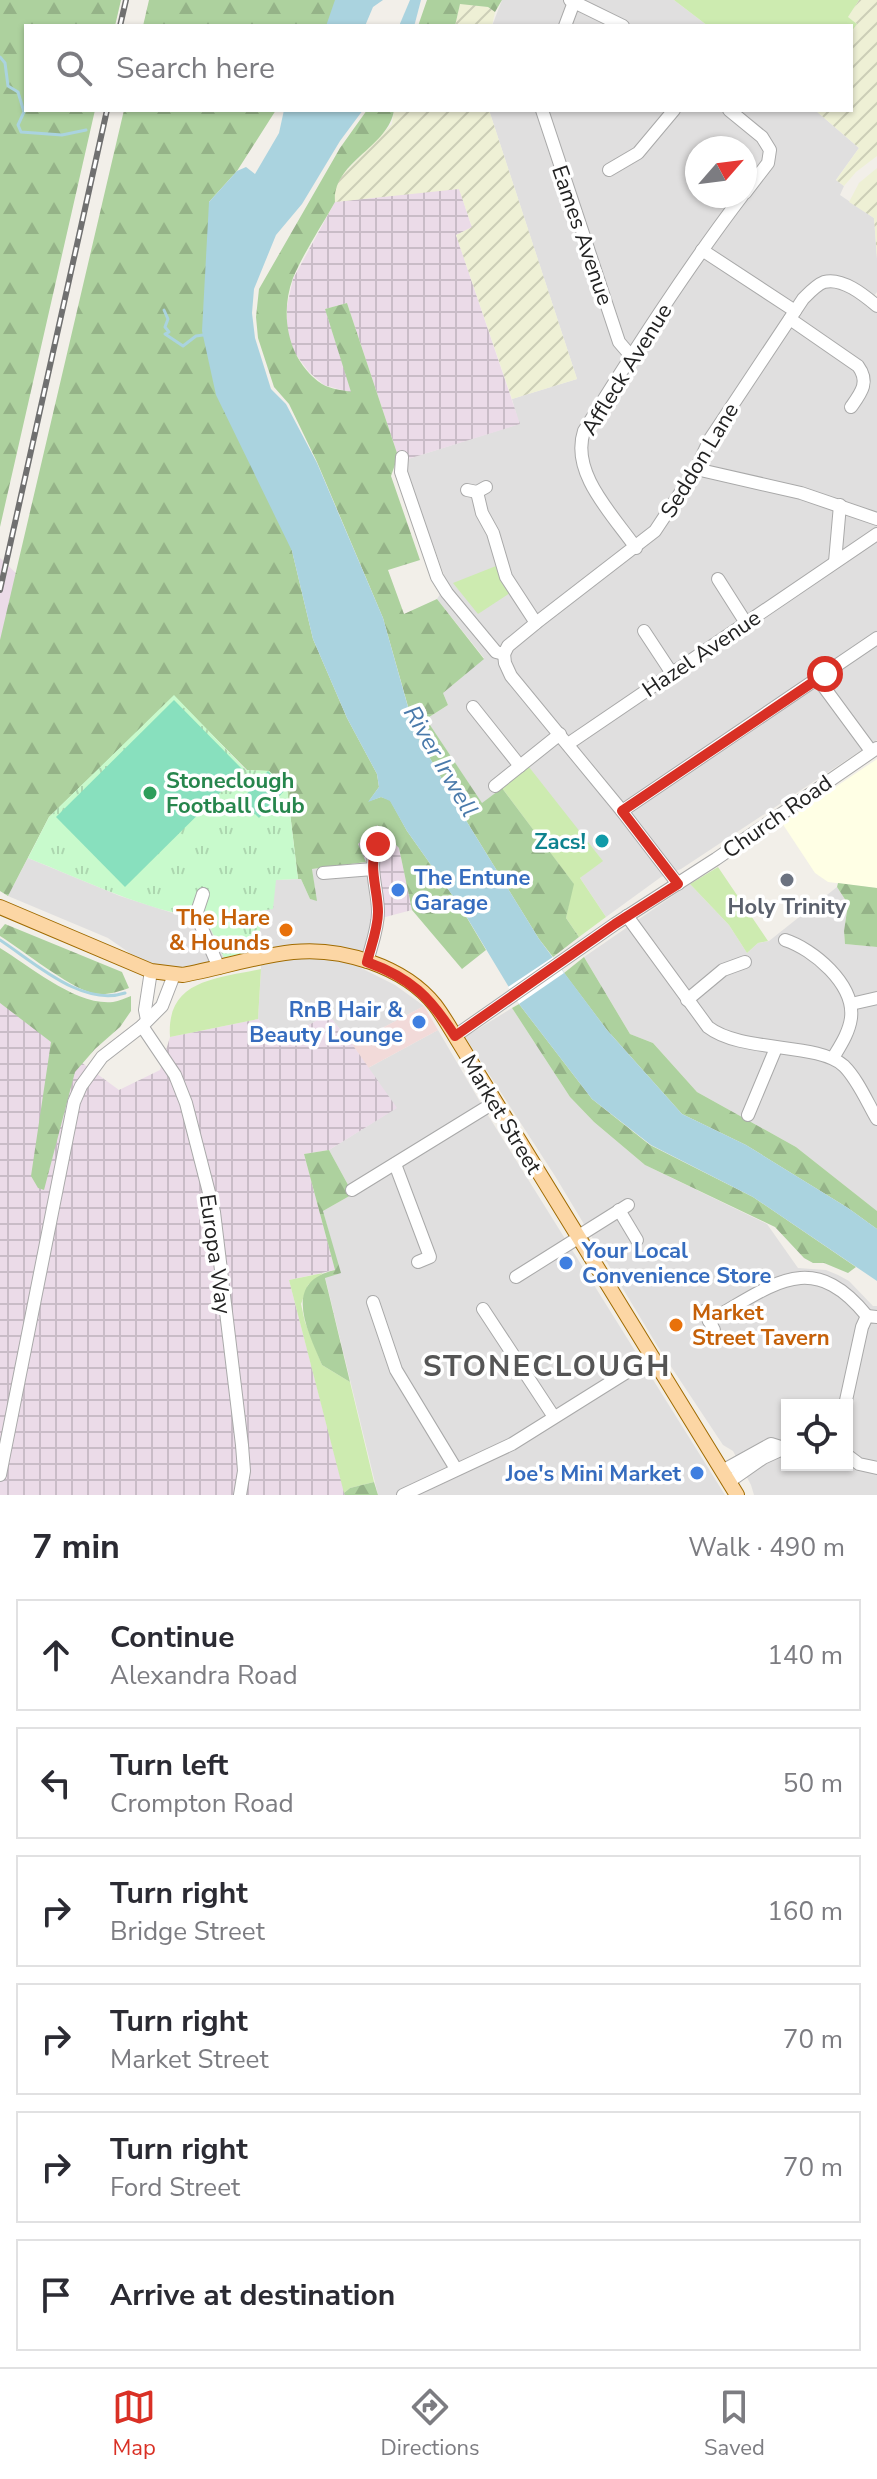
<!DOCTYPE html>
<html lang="en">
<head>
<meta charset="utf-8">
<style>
  :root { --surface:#fff; --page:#f7f7f7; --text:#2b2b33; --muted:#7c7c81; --line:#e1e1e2; --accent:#d93025 }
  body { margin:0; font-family:"Nunito Sans",sans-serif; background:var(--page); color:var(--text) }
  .controls { position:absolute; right:24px; bottom:24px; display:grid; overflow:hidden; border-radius:0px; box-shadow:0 2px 6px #0004 }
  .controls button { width:72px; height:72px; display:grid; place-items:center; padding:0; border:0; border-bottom:2px solid var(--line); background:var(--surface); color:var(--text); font:40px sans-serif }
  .compass { position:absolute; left:685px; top:136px; width:72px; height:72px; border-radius:50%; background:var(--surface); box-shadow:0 2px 6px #0004; rotate:62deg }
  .stop { position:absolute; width:24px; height:24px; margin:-18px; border:6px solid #d93025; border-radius:50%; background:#fff }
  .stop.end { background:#d93025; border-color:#fff; box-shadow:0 2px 8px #0008 }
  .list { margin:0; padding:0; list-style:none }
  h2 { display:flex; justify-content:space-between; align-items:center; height:104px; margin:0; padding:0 32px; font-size:34px }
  h2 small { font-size:26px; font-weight:400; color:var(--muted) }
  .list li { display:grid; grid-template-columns:52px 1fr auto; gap:24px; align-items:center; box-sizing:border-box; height:112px; margin:0 16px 16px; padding:0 16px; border:2px solid var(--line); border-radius:0px }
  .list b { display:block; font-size:30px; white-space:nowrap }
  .list p { margin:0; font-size:26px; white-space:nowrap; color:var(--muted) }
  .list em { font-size:26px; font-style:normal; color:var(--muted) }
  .icon { flex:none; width:44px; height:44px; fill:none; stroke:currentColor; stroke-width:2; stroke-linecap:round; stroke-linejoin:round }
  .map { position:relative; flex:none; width:877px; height:1495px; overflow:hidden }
  .search { position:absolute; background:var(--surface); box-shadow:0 2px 6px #0004; left:24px; right:24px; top:24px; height:88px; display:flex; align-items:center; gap:20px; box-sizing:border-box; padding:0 28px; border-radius:0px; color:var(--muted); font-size:30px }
  .sheet { height:872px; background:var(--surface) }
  nav { display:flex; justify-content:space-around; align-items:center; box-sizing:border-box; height:112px; border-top:2px solid var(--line); background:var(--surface); font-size:22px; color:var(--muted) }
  nav a { display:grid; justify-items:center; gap:4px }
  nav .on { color:var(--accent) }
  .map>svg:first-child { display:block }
</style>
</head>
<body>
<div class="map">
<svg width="877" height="1495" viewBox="0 0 877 1495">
  <defs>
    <pattern id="industrial-grid" width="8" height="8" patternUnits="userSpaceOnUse" patternTransform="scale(2)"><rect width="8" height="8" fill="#ebdbe8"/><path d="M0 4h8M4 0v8" fill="none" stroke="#c9bcc7"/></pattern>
    <pattern id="farmland-furrows" width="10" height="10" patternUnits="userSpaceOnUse" patternTransform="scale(2)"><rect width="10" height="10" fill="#eef0d5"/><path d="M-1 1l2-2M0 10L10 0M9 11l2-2" fill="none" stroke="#ccceb7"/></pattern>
    <pattern id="forest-firs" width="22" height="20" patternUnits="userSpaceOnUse" patternTransform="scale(2)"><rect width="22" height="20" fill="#add19e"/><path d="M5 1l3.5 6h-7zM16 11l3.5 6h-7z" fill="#95b388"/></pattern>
    <pattern id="park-tufts" width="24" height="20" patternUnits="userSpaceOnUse" patternTransform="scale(2)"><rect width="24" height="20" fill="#c8facc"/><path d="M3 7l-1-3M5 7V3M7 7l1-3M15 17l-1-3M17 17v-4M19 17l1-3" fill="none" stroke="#acd6af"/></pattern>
  </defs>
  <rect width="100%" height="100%" fill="#f2efe9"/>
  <g fill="#e0dfdf" fill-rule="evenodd">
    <path d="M502 0H674L708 26H492Z"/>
    <path d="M489 110H815L859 148 836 180 844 186 840 195 874 218 877 258V292L874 296 877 298V740L681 869 661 877 606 917 580 878 602 860 528 768 482 804 426 719 448 705 443 693 484 658 437 599 447 583 405 468 408 459 519 424 512 399 577 379ZM697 148H745V196H697Z"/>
    <path d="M28 858 120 896 179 915 206 919 226 962 183 971 153 969 108 938 8 896Z"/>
    <path d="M366 862 371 910 369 938 359 967 395 985 424 1006 352 1044 328 1014 300 1030 271 1032 258 1019 261 969 259 911 275 880 301 879 310 899 316 900 312 869Z"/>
    <path d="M690 884 729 925 747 953 758 943 769 941 837 887 848 904 844 931 845 944 877 947V1211L796 1147 697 1092 653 1043 630 1034 584 957Z"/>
    <path d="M512 1008 570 1097 594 1122 645 1165 767 1224 798 1268 826 1270 838 1275 849 1281 873 1306H877V1495H754L751 1485 733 1451 723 1445 658 1347 555 1176 465 1037ZM787 1405H847V1465H787Z"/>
    <path d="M438 1030 486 1112 725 1495H378L325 1277 340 1273 323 1211 353 1194 329 1150 396 1108 368 1068Z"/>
  </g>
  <path fill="#f2dad9" d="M424 1006 438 1030 368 1068 352 1044Z"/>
  <g fill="url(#industrial-grid)">
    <path d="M459 188 472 228 456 235 520 424 408 459 398 456 347 303 325 309 352 393 324 385 309 372 294 352 287 331V306L293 279 335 202Z"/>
    <path d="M377 824 399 848 412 910 370 921 371 900 366 862 357 845Z"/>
    <path d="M0 1003 119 1090 160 1070 170 1037 258 1019 272 1032 300 1030 328 1014 352 1044 397 1108 329 1150 304 1154 335 1270 289 1280 345 1495H0Z"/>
  </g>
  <path fill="#ffffe5" d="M877 759V888L828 882 815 873 782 823Z"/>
  <path fill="#ebdbe8" d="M0 558 42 598 0 683Z"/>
  <g fill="url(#farmland-furrows)">
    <path d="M859 0H877V156L856 172 844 186 836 180 859 148 815 110H851V32L857 24 848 17Z"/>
    <path d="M460 3 488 7 495 12 492 26H455Z"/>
    <path d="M394 110H489L577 379 512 399 456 235 472 227 459 189 335 202 334 190 342 175 392 124Z"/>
    <path d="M877 168V258L874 218 849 202 859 183Z"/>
  </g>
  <g fill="#cdebb0">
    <path d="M674 0H859L848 17 857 24 851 32V26H708Z"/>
    <path d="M496 566 510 593 478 614 453 583Z"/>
    <path d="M529 767 603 861 580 878 606 917 579 937 566 918 573 883 502 788Z"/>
    <path d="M718 867 768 941 758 943 747 953 729 925 690 884Z"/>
    <path d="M261 969 258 1019 170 1037C166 979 217 979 261 969Z"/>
    <path d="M323 1273 308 1285 301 1304 305 1322 322 1365 350 1382 374 1482 350 1488 344 1493 289 1280Z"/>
  </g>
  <g fill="url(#forest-firs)">
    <path d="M0 0H121L115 26H26V110H95L0 527Z"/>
    <path d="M149 0H340L332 26H143Z"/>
    <path d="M427 0H502L495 12 488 7 460 4 455 26H418Z"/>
    <path d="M124 110H276L237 171 209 202 313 639 347 718 377 774 379 787 369 801 381 797 390 800 407 831 460 906 486 950 462 969 412 910 399 848 377 825 358 844 366 862 312 869 317 901 310 899 301 879H298L287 788 269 771 247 770 174 696 49 817 8 896 0 891V640Z"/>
    <path d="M367 110H394C389 147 332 162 335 202 321 227 304 252 293 278 279 315 288 361 322 384 330 389 342 390 351 392L325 309 347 303 398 456 391 476 420 560 388 570 404 614 437 599 484 659 443 693 448 705 426 719 482 803 502 788 574 884 566 918 579 937 553 957 539 939 459 809 415 732 411 718 426 710 422 703 409 710 383 618 317 462 289 404 274 387 258 338 256 317 259 289 340 148Z"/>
    <path d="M838 883 877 888V947L845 944 844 931 848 904 837 887Z"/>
    <path d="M5 924 122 972 129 988C117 992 106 996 92 993 67 986 24 951 0 936V930Z"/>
    <path d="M0 948C30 966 76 1006 113 1002 119 1001 125 998 131 996V1011L120 1027 95 1049 75 1072 44 1190 38 1188 31 1176 51 1042 0 1003Z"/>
    <path d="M584 957 630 1034 653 1043 697 1092 796 1147 877 1211V1229L848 1208 746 1145 682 1114 607 1030 564 973Z"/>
    <path d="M519 1004 592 1099 650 1145 753 1197 856 1267 848 1273 824 1263H813L804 1258 775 1227 645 1165 594 1122 570 1097 512 1008Z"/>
    <path d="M329 1150 353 1194 323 1211 341 1273 325 1278 350 1382 322 1365C308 1331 281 1282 335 1270L304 1154Z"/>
    <path d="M374 1482 378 1495H345L344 1493 350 1488Z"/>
  </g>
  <path fill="url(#park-tufts)" d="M174 695 246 770 269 771 287 788 298 879 276 880 273 909 260 911V953L226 962 206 919C144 910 86 881 28 858L49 817Z"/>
  <g fill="#88e0be">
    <path d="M174 700 243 770 125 887 56 817Z"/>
    <path d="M268 771 286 789 259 818 241 800Z"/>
  </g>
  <g fill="#aad3df">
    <path d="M335 0H383L373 7 365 26H326Z"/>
    <path d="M410 0H421L415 23 414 26H399Z"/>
    <path d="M284 110H363L340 141 302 204 276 235 254 289 252 313 255 338 271 389 286 404 317 463 383 618 415 732 459 809 539 939 607 1030 682 1114 746 1145 848 1208 877 1229V1281L753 1197 651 1145 592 1099 519 1004 460 906 407 831 390 801 381 797 368 802 379 787 377 774 347 718 313 639 292 551 216 395 202 331 209 202 237 171 246 167 255 174 279 133Z"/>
  </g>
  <path fill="#fff" d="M553 957 564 973 519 1004 508 987Z"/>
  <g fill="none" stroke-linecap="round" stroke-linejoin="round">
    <g stroke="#aad3df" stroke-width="3">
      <path d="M0 57 5 63 8 86 18 92 24 112 18 125 21 132 62 135 86 130"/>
      <path d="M164 310 168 319 165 327 169 332 165 334 183 346 196 336 203 335"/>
      <path d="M0 940C35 963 82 1007 125 993"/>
    </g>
    <g stroke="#a9a9a9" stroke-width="14">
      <g id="minor">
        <path d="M570 0 623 26"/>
        <path d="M565 26 574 2"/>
        <path d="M542 110 619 342 631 356"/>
        <path d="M729 110 762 137 770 150 768 163 745 193"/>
        <path d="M609 170 638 153 674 110"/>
        <path d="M702 250 795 311"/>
        <path d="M790 319 858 366C870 382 861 393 851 407"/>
        <path d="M402 457 401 472 437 577 447 593 496 652 504 654"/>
        <path d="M696 469 801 493 877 519"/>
        <path d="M467 490 477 492 486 487"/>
        <path d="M477 492 482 513 493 533 506 577 536 623"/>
        <path d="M636 548C613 515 570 473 584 431 634 351 685 271 742 196"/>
        <path d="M835 562 840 505"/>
        <path d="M718 579 746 623"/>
        <path d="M644 631 671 672"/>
        <path d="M504 654 508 646 536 623 655 531 696 469 710 439 803 299C809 293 816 285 824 282 842 277 864 295 877 306"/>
        <path d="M504 654 505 663 511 676 622 811 678 884"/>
        <path d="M818 679 871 751"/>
        <path d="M473 707 520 766"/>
        <path d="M568 744 877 534"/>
        <path d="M495 786 560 734"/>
        <path d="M622 811 877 638"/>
        <path d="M323 873 373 869"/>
        <path d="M203 894 197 912 198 919 219 968"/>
        <path d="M627 916 708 1027C741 1053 818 1042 844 1066 858 1080 867 1102 877 1119"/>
        <path d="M785 940C813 949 855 984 851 1018 849 1033 840 1046 833 1058"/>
        <path d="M367 962C371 946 378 929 378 912 378 889 367 865 378 844"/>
        <path d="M687 1000 723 970 745 962"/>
        <path d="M851 1004 877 998"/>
        <path d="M147 1020 145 1010 151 971"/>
        <path d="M142 1026 175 1075 186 1103 214 1212 242 1445 244 1471 240 1495"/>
        <path d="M455 1036 615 924 716 859 877 748"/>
        <path d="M748 1115 776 1048"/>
        <path d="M395 1164 430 1257 418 1262"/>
        <path d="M352 1190 495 1102"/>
        <path d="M619 1210 637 1240"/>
        <path d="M577 1237 628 1205"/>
        <path d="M516 1277 578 1238"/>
        <path d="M373 1302 396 1370 456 1469"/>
        <path d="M483 1309 554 1417"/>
        <path d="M704 1311 714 1330"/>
        <path d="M709 1321C772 1286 811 1247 867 1316"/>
        <path d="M845 1405 862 1327 867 1316 877 1317"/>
        <path d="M847 1455 859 1464 877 1468"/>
        <path d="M724 1470 771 1444 787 1449"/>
        <path d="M0 1475 74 1102 81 1086 102 1057 142 1026 162 1006 174 975"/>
        <path d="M730 1481 763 1458 785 1448"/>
        <path d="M403 1495 512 1444 651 1357"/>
      </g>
    </g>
    <g stroke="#a06b00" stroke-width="16">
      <path id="major" d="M0 907 151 971 183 975C220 968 256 956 293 952 341 947 404 966 435 1005 442 1014 449 1026 455 1036L737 1495"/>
    </g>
    <use href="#minor" stroke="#fff" stroke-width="12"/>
    <use href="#major" stroke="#fcd6a4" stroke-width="14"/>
    <g stroke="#707070" stroke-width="6">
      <g id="rail">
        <path d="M120 26 126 0"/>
        <path d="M0 590 107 110"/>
      </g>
    </g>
    <use href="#rail" stroke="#fff" stroke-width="3" stroke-dasharray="9" stroke-linecap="butt"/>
  </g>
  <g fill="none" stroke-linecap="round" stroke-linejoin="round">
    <path stroke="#d93025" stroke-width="10" d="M378 844C367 866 378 889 378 912 378 929 371 946 367 962 411 978 430 997 455 1036L615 924 678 884 622 811 825 674"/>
  </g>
  <circle fill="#2e9e5b" stroke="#fff" stroke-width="3" cx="150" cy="793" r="8"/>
  <circle fill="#0f9aa8" stroke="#fff" stroke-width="3" cx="602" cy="841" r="8"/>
  <circle fill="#6b7280" stroke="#fff" stroke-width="3" cx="787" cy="880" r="8"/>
  <g fill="#3f7fe0" stroke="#fff" stroke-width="3">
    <circle cx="398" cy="890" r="8"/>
    <circle cx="419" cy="1022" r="8"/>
    <circle cx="566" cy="1263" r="8"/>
    <circle cx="697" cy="1473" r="8"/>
  </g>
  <g fill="#e8710a" stroke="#fff" stroke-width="3">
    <circle cx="286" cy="930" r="8"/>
    <circle cx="676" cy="1325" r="8"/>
  </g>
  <g text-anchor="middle" stroke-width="7" stroke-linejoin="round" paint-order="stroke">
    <g font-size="22" fill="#222" stroke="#fff">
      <text transform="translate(583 235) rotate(71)" y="8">Eames Avenue</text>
      <text transform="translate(626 369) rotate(-58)" y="8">Affleck Avenue</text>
      <text transform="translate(699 460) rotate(-59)" y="8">Seddon Lane</text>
      <text transform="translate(701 653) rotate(-34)" y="8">Hazel Avenue</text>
      <text transform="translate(777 816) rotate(-35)" y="8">Church Road</text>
      <text transform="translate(502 1114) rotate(59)" y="8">Market Street</text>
      <text transform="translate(216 1254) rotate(82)" y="8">Europa Way</text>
    </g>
    <g font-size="22" font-weight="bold" fill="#27864d" stroke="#fff" text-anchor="start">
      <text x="166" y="788">Stoneclough<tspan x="166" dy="25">Football Club</tspan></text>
    </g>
    <g font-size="22" font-weight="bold" fill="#0d838f" stroke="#fff" text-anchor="end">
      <text x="586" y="849">Zacs!</text>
    </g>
    <g font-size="22" font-weight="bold" fill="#366cbe" stroke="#fff" text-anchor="start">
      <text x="414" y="885">The Entune<tspan x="414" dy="25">Garage</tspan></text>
      <text x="403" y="1017" text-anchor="end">RnB Hair &amp;<tspan x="403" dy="25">Beauty Lounge</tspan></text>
      <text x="582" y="1258">Your Local<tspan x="582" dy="25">Convenience Store</tspan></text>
      <text x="681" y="1481" text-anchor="end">Joe's Mini Market</text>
    </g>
    <g font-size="22" font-weight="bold" fill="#5b616d" stroke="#fff">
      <text x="787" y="914">Holy Trinity</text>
    </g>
    <g font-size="22" font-weight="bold" fill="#c56008" stroke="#fff" text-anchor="end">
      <text x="270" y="925">The Hare<tspan x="270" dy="25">&amp; Hounds</tspan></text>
      <text x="692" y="1320" text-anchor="start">Market<tspan x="692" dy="25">Street Tavern</tspan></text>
    </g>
    <g font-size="24" font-style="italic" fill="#4a7aab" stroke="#fff">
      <text transform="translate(441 761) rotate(60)" y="8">River Irwell</text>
    </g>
    <g font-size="30" font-weight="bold" letter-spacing="2" fill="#555" stroke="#fff">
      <text x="547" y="1376">STONECLOUGH</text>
    </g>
  </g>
</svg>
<div class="controls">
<button><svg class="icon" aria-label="locate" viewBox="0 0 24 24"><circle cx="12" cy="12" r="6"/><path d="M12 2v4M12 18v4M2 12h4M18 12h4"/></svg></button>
</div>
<svg class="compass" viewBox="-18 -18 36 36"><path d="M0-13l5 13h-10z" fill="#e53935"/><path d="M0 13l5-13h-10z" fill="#7c7c81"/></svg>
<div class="stop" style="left:825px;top:674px"></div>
<div class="stop end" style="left:378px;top:844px"></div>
<div class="search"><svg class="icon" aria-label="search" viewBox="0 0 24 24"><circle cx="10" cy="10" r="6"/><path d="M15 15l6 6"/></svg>Search here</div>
</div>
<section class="sheet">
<h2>7 min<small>Walk · 490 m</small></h2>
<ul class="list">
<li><svg class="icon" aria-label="ahead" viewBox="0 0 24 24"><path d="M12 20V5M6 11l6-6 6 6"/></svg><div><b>Continue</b><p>Alexandra Road</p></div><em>140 m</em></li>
<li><svg class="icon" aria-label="left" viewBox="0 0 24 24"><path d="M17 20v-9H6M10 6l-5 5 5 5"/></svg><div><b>Turn left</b><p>Crompton Road</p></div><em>50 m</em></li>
<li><svg class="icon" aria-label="right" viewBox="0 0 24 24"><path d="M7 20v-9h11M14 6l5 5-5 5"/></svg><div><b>Turn right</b><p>Bridge Street</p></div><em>160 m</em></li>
<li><svg class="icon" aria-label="right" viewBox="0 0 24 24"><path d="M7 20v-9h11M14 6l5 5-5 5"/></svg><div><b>Turn right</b><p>Market Street</p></div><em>70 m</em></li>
<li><svg class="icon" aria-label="right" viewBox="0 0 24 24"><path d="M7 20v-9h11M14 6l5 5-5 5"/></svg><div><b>Turn right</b><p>Ford Street</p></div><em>70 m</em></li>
<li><svg class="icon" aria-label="arrive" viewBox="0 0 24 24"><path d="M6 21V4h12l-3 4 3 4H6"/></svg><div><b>Arrive at destination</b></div></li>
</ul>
</section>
<nav>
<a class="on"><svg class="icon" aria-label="map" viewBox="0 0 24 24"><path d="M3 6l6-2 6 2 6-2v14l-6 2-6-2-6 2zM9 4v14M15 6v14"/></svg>Map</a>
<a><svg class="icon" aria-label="directions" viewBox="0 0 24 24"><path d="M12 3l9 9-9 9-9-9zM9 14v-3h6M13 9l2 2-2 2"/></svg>Directions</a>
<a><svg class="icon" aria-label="saved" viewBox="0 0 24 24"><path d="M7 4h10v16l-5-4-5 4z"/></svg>Saved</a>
</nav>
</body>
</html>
